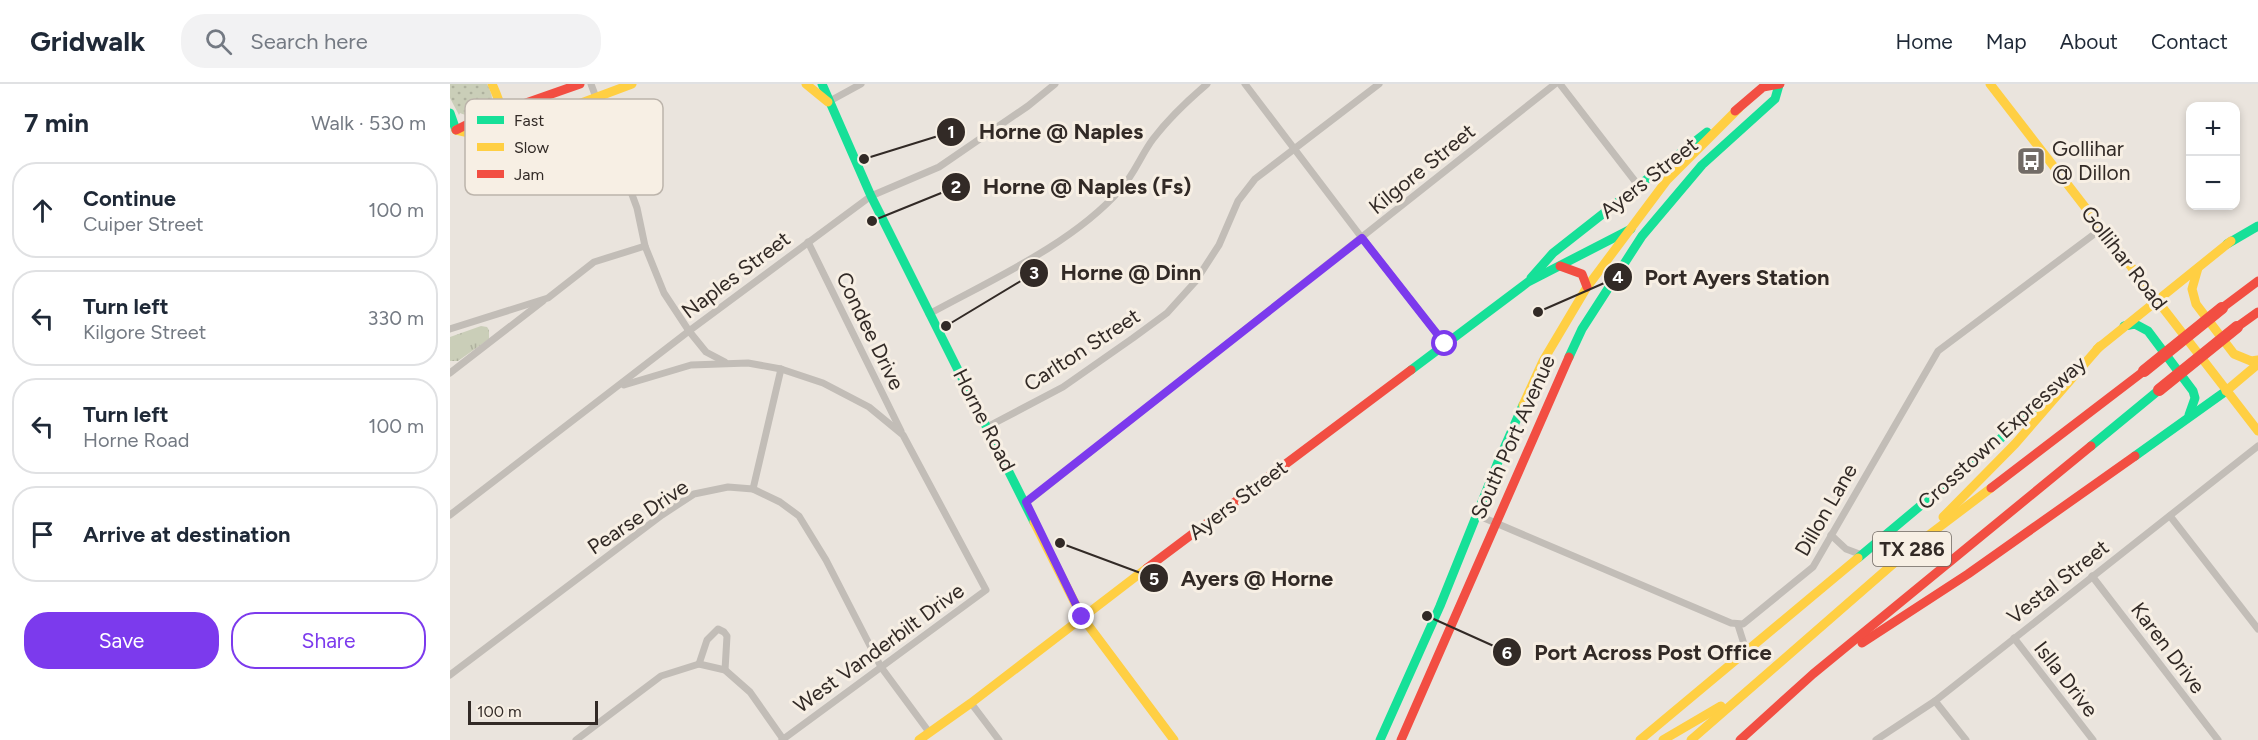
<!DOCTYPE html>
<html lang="en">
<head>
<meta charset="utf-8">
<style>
  :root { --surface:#fff; --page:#f2f2f3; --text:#1f2937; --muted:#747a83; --line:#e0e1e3; --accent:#7c3aed }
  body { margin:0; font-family:Figtree,sans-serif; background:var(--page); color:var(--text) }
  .controls { position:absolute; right:18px; top:18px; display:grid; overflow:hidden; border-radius:12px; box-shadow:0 3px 9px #0003 }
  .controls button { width:54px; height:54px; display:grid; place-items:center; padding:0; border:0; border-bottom:2px solid var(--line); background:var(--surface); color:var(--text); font:30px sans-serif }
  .scale { position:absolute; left:18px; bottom:15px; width:130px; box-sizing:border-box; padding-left:6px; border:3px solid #322a26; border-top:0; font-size:16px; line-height:21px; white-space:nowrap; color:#322a26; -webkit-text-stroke:4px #f7efe4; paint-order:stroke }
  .stop { position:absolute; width:18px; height:18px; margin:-14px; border:4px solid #7c3aed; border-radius:50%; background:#fff }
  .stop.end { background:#7c3aed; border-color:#fff; box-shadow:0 2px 6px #0008 }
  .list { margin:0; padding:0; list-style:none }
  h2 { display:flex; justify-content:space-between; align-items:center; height:78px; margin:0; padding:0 24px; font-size:26px }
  h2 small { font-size:20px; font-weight:400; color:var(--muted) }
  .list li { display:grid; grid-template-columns:39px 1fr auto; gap:18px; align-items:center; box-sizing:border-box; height:96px; margin:0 12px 12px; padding:0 12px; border:2px solid var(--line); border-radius:24px }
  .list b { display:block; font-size:22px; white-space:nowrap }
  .list p { margin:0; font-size:20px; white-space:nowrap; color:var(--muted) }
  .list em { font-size:20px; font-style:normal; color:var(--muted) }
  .actions { display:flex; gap:12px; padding:18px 24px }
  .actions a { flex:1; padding:14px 0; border:2px solid var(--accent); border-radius:24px; text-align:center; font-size:21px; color:var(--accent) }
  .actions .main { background:var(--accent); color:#fff }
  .icon { flex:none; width:33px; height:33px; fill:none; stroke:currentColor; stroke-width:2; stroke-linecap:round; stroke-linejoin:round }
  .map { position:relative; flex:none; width:1808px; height:656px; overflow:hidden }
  header { display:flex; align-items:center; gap:36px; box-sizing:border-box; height:84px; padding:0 30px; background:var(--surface); border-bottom:2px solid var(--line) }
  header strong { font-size:28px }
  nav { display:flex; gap:33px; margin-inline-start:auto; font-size:21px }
  .search { width:420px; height:54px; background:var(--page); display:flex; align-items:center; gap:15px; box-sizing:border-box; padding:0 21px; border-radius:24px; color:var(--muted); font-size:22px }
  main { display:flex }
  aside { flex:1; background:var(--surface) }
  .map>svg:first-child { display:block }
</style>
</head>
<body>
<header>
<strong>Gridwalk</strong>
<div class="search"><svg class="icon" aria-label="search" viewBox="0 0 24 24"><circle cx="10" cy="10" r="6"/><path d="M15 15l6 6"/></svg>Search here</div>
<nav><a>Home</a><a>Map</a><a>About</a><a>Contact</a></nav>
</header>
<main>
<aside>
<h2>7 min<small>Walk · 530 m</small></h2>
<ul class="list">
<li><svg class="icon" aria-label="ahead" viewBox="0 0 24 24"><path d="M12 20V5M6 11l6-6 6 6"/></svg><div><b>Continue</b><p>Cuiper Street</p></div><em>100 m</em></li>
<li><svg class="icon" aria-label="left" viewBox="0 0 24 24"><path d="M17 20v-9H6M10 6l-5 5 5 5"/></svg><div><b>Turn left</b><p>Kilgore Street</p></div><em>330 m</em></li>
<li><svg class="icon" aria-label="left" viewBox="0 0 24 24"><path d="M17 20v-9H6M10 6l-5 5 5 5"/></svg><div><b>Turn left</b><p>Horne Road</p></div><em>100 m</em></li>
<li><svg class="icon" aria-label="arrive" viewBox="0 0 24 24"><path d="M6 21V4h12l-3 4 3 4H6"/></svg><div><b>Arrive at destination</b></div></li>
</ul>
<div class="actions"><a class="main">Save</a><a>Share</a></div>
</aside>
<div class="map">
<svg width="1808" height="656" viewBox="0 0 1808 656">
  <defs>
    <pattern id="grass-tufts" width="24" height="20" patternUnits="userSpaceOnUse" patternTransform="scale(1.5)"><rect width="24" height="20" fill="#caceb8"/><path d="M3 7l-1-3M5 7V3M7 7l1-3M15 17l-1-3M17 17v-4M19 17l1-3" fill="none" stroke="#aeb19e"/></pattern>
    <pattern id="park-dots" width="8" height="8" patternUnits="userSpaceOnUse" patternTransform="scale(1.5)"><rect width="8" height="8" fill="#caceb8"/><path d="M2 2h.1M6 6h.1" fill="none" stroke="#aeb19e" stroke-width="1.8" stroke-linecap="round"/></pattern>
  </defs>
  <rect width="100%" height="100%" fill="#eae4dd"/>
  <path fill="url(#grass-tufts)" d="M31 242 37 243 39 246V255L8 277H0V253Z"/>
  <path fill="url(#park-dots)" d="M0 0H37C39 4 42 10 42 15 43 30 21 35 10 29L9 31 0 14Z"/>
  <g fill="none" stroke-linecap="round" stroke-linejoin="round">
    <g stroke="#c2bdb7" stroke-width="7">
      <path d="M141 0 187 124 195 162 214 209 239 247 256 268 275 278"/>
      <path d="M795 0 912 154 995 260"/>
      <path d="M1110 0 1188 101"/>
      <path d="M378 18 411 0"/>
      <path d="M358 158 451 347"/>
      <path d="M479 230C543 195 622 160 670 106 684 91 691 71 703 55 719 34 737 17 757 0"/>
      <path d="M0 245 98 214 144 178 195 162"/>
      <path d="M0 289 93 217"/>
      <path d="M174 301 241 281 298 279 331 285 373 299 419 323 453 351 536 506 332 656"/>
      <path d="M537 343 613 303 683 254 717 229 745 198 769 161 788 117 805 95 929 0"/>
      <path d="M303 405 331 285"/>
      <path d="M576 419 1105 0"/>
      <path d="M0 431 239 247 421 112 489 83 578 22 605 0"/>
      <path d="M1027 431 1281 539 1293 540 1363 483 1488 267 1651 145"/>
      <path d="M1720 432 1808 545"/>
      <path d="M1381 451 1396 465 1412 471"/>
      <path d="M1642 492 1768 656"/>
      <path d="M1288 541 1294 560 1293 570"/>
      <path d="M1564 554 1643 656"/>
      <path d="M249 580 257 556 268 545 274 548 277 552 275 586"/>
      <path d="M0 591 212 431 244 410 278 403 303 405 330 418 349 432 376 476 431 583 479 648"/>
      <path d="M1485 617 1516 656"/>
      <path d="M521 619 549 656"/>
      <path d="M126 656 211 592 249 580 275 586 300 608 333 655"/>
      <path d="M1426 656 1485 617 1808 362"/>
    </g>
    <g stroke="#16e098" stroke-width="9">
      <path d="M372 0 421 112 584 438"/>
      <path d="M0 29 6 46"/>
      <path d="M1777 160 1808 142"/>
      <path d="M1081 194 1103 169 1257 48"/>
      <path d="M1674 242 1685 240 1698 247 1743 307 1745 314 1739 331"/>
      <path d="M1119 273 1132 245 1192 152 1252 81 1325 15 1329 1"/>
      <path d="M961 286 1078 198 1181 145"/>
      <path d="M1641 362 1709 306"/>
      <path d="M1685 372 1776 307"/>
      <path d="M1408 474 1549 356 1615 295"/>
      <path d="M930 656 990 522 1048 378 1073 321"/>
    </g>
    <g stroke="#ffcf43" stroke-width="9">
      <path d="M42 0C50 18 57 32 45 50"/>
      <path d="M356 0 378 18"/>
      <path d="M1540 0 1808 347"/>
      <path d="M6 46 32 52H43L182 0"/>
      <path d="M1748 184 1742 205 1746 220 1784 270 1801 277 1808 276"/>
      <path d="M1647 265 1781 157"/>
      <path d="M1776 307 1808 280"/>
      <path d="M1073 321 1093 277 1137 203 1217 96 1289 24"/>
      <path d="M1493 433 1565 360 1650 262"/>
      <path d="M584 438 632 533 724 656"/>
      <path d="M469 656 521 619 697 484"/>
      <path d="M1190 656 1408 474"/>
      <path d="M1213 656 1271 622"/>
      <path d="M1241 656 1459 466 1541 404"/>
    </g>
    <g stroke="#f24e42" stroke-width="9">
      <path d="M1285 27 1313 3 1330 0"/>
      <path d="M6 46 22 38 130 0"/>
      <path d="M1110 182 1132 190 1137 203"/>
      <path d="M1772 224 1808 197"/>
      <path d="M1787 243 1808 228"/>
      <path d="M1541 404 1694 287"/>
      <path d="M697 484 961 286"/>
      <path d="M1412 559 1518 490 1685 372"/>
      <path d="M951 656 1119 273"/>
      <path d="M1290 656 1363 590 1641 362"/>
    </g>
    <g stroke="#f24e42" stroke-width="12">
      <path d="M1694 287 1772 224"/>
      <path d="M1709 306 1787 243"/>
    </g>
  </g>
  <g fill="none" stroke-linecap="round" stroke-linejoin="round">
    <path stroke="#7c3aed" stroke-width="8" d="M632 533 576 418 912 154 995 260"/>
  </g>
  <defs>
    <g id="bus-square" transform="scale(1.5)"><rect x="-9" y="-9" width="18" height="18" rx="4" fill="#726b66" stroke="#f7efe4"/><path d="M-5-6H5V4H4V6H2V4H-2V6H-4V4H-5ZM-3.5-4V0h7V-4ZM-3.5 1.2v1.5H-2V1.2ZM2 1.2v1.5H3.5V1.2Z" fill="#fff"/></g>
  </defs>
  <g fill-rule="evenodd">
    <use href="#bus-square" x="1581" y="77"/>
  </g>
  <g text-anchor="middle" stroke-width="6" stroke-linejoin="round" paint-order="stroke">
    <rect fill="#f7efe4" stroke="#6d655f" stroke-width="1.5" x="1423" y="448" width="78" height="34" rx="4.5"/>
    <g font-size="20" font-weight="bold" fill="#322a26">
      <text x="1462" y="472">TX 286</text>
    </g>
    <g font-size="21" fill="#322a26" stroke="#f7efe4" text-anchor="start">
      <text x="1602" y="72">Gollihar<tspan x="1602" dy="24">@ Dillon</tspan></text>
    </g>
    <g font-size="21" fill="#322a26" stroke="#f7efe4">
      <text transform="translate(972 85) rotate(-39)" y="7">Kilgore Street</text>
      <text transform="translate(1199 94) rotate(-38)" y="7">Ayers Street</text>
      <text transform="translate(1674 174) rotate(52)" y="7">Gollihar Road</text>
      <text transform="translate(286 191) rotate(-37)" y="7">Naples Street</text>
      <text transform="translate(420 247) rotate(64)" y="7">Condee Drive</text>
      <text transform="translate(632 266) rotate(-33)" y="7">Carlton Street</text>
      <text transform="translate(534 336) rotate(63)" y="7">Horne Road</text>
      <text transform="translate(1552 349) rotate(-42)" y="7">Crosstown Expressway</text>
      <text transform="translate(1063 353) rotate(-66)" y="7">South Port Avenue</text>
      <text transform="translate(788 416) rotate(-37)" y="7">Ayers Street</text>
      <text transform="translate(1376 426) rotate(-60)" y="7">Dillon Lane</text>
      <text transform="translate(188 433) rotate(-34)" y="7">Pearse Drive</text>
      <text transform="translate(1608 498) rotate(-38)" y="7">Vestal Street</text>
      <text transform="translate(429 564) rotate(-36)" y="7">West Vanderbilt Drive</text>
      <text transform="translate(1718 564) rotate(53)" y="7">Karen Drive</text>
      <text transform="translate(1616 595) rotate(52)" y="7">Islla Drive</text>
    </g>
  </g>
  <rect x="15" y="15" width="198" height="96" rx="9" fill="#f7efe4" stroke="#bcb4ab" stroke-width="1.5"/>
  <rect x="27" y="32" width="27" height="8" fill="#16e098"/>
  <rect x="27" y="59" width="27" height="8" fill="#ffcf43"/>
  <rect x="27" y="86" width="27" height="8" fill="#f24e42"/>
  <g font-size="16" fill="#322a26">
    <text x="64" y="42">Fast</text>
    <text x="64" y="69">Slow</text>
    <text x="64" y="96">Jam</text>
  </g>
  <path fill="none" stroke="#322a26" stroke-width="2" d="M414 75L501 48M422 137L506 103M496 242L584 189M1088 228L1168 193M610 459L704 494M977 532L1057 568"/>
  <g fill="#322a26" stroke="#f7efe4" stroke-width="2">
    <circle cx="414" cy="75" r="6"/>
    <circle cx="422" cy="137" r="6"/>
    <circle cx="496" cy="242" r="6"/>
    <circle cx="1088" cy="228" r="6"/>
    <circle cx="610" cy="459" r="6"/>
    <circle cx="977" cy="532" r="6"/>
    <circle cx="501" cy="48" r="15"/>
    <circle cx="506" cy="103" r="15"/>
    <circle cx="584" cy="189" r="15"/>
    <circle cx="1168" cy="193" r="15"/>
    <circle cx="704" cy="494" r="15"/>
    <circle cx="1057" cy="568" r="15"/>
  </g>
  <g font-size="18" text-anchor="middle" font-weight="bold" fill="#fff">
    <text x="501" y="54">1</text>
    <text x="506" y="109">2</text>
    <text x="584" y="195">3</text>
    <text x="1168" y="199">4</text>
    <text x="704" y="501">5</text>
    <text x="1057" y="575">6</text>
  </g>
  <g font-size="22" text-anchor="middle" font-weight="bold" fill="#322a26" stroke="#f7efe4" stroke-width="6" stroke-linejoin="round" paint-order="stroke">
    <text x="611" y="55">Horne @ Naples</text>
    <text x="637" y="110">Horne @ Naples (Fs)</text>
    <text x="681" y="196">Horne @ Dinn</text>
    <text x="1287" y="201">Port Ayers Station</text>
    <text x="807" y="502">Ayers @ Horne</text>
    <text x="1203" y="576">Port Across Post Office</text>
  </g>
</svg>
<div class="controls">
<button>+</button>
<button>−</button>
</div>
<div class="scale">100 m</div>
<div class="stop" style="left:995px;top:260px"></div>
<div class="stop end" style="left:632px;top:533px"></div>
</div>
</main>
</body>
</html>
